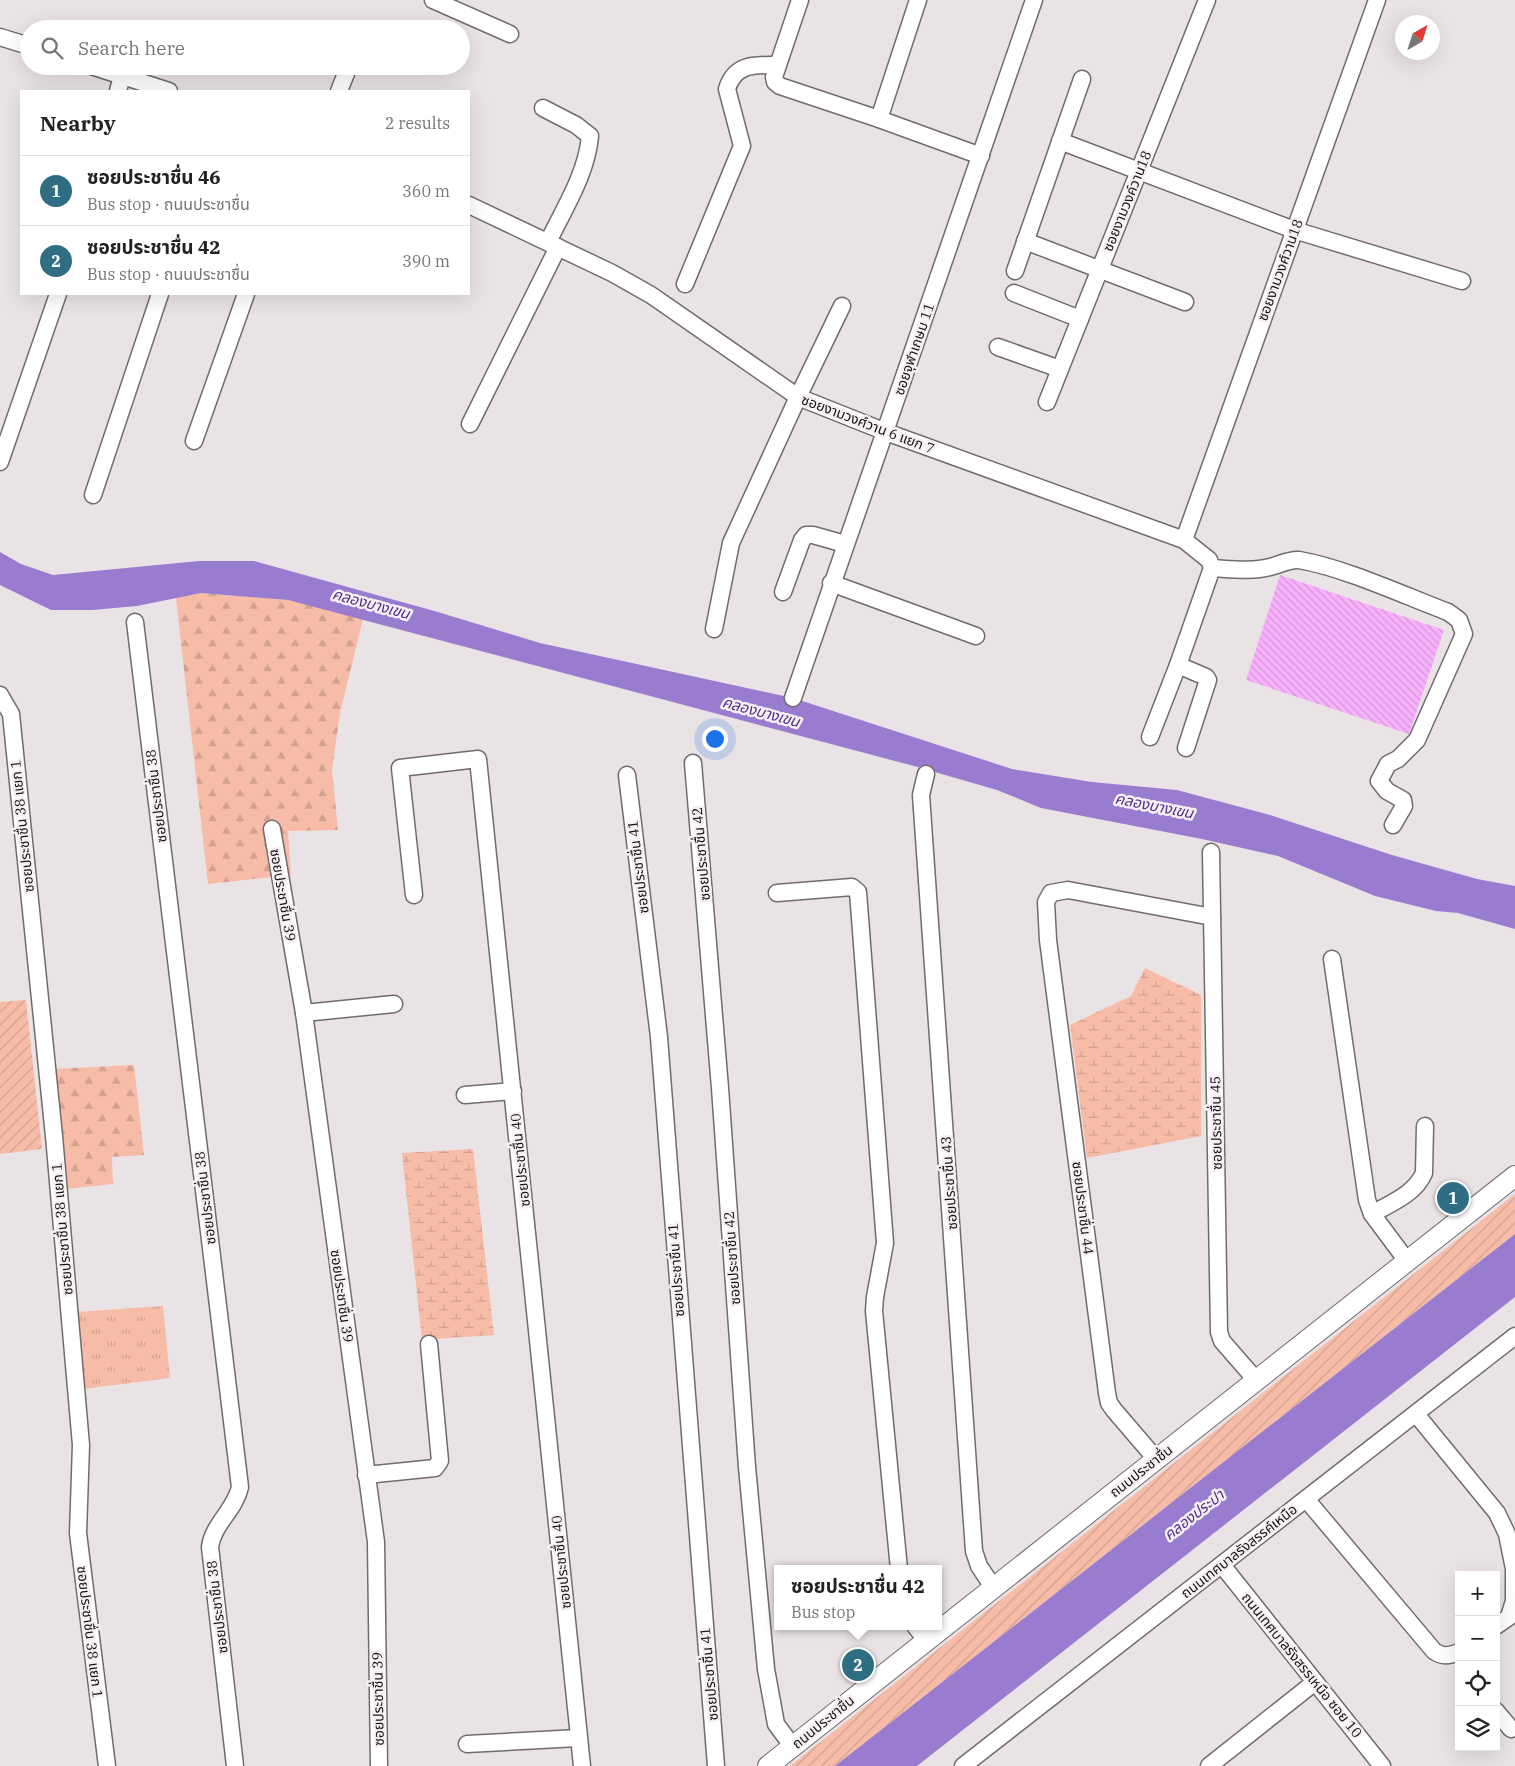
<!DOCTYPE html>
<html lang="en">
<head>
<meta charset="utf-8">
<style>
  :root { --surface:#fff; --page:#f6f6f6; --text:#222; --muted:#767676; --line:#e0e0e0; --accent:#2e6d82 }
  body { margin:0; font-family:"IBM Plex Serif","Noto Sans Thai",serif; background:var(--page); color:var(--text) }
  .controls { position:absolute; right:15px; bottom:15px; display:grid; overflow:hidden; border-radius:0px; box-shadow:0 5px 20px #0002 }
  .controls button { width:45px; height:45px; display:grid; place-items:center; padding:0; border:0; border-bottom:1px solid var(--line); background:var(--surface); color:var(--text); font:25px sans-serif }
  .compass { position:absolute; left:1395px; top:15px; width:45px; height:45px; border-radius:50%; background:var(--surface); box-shadow:0 5px 20px #0002; rotate:39deg }
  .you { position:absolute; left:714px; top:738px; width:18px; height:18px; margin:-12px; border:4px solid #fff; border-radius:50%; background:#1a73e8; box-shadow:0 0 0 8px #1a73e833 }
  .badge { display:grid; place-items:center; width:32px; height:32px; border-radius:50%; background:var(--accent); color:#fff; font-size:16px; font-weight:700 }
  .pin { position:absolute; translate:-50% -50%; border:2px solid #fff; box-shadow:0 1px 5px #0006 }
  .popup { position:absolute; left:774px; top:1565px; width:168px; height:65px; box-sizing:border-box; display:grid; place-content:center; border-radius:0px; background:var(--surface); filter:drop-shadow(0 1px 4px #0005); font-size:16px; white-space:nowrap; color:var(--muted) }
  .popup b { font-size:19px; color:var(--text) }
  .popup::after { content:''; position:absolute; left:50%; top:100%; margin-left:-10px; border:10px solid transparent; border-top-color:var(--surface) }
  .list { margin:0; padding:0; list-style:none }
  h2 { display:flex; justify-content:space-between; align-items:center; height:65px; margin:0; padding:0 20px; font-size:21px }
  h2 small { font-size:16px; font-weight:400; color:var(--muted) }
  .list li { display:grid; grid-template-columns:32px 1fr auto; gap:15px; align-items:center; box-sizing:border-box; height:70px; padding:0 20px; border-top:1px solid var(--line) }
  .list b { display:block; font-size:19px; white-space:nowrap }
  .list p { margin:0; font-size:16px; white-space:nowrap; color:var(--muted) }
  .list em { font-size:16px; font-style:normal; color:var(--muted) }
  .icon { flex:none; width:28px; height:28px; fill:none; stroke:currentColor; stroke-width:2; stroke-linecap:round; stroke-linejoin:round }
  .map { position:relative; flex:none; width:1515px; height:1766px; overflow:hidden }
  .search { position:absolute; background:var(--surface); box-shadow:0 5px 20px #0002; left:20px; top:20px; width:450px; height:55px; display:flex; align-items:center; gap:12px; box-sizing:border-box; padding:0 18px; border-radius:28px; color:var(--muted); font-size:19px }
  .panel { position:absolute; background:var(--surface); box-shadow:0 5px 20px #0002; left:20px; top:90px; width:450px; height:205px; border-radius:0px }
  .map>svg:first-child { display:block }
</style>
</head>
<body>
<div class="map">
<svg width="1515" height="1766" viewBox="0 0 1515 1766">
  <defs>
    <pattern id="grass-tufts" width="24" height="20" patternUnits="userSpaceOnUse" patternTransform="scale(1.25)"><rect width="24" height="20" fill="#f7bca8"/><path d="M3 7l-1-3M5 7V3M7 7l1-3M15 17l-1-3M17 17v-4M19 17l1-3" fill="none" stroke="#d3a190"/></pattern>
    <pattern id="forest-firs" width="22" height="20" patternUnits="userSpaceOnUse" patternTransform="scale(1.25)"><rect width="22" height="20" fill="#f7bca8"/><path d="M5 1l3.5 6h-7zM16 11l3.5 6h-7z" fill="#d3a190"/></pattern>
    <pattern id="wetland-marsh" width="20" height="14" patternUnits="userSpaceOnUse" patternTransform="scale(1.25)"><rect width="20" height="14" fill="#f7bca8"/><path d="M1 5h8M5 5V1M11 12h8M15 12V8" fill="none" stroke="#d3a190"/></pattern>
    <pattern id="garden-furrows" width="10" height="10" patternUnits="userSpaceOnUse" patternTransform="scale(1.25)"><rect width="10" height="10" fill="#f7bca8"/><path d="M-1 1l2-2M0 10L10 0M9 11l2-2" fill="none" stroke="#d3a190"/></pattern>
    <pattern id="building-back-hatch" width="6" height="6" patternUnits="userSpaceOnUse" patternTransform="scale(1.25)"><rect width="6" height="6" fill="#f8b1fd"/><path d="M-1 5l2 2M0 0l6 6M5-1l2 2" fill="none" stroke="#d497d8"/></pattern>
  </defs>
  <rect width="100%" height="100%" fill="#eae3e6"/>
  <path fill="url(#grass-tufts)" d="M163 1306 170 1378 83 1389 76 1312Z"/>
  <g fill="url(#forest-firs)">
    <path d="M201 593 288 600 363 619 340 713 332 770 338 830 288 831 291 875 208 884 176 598Z"/>
    <path d="M134 1065 144 1155 112 1157 113 1184 65 1189 53 1069Z"/>
  </g>
  <g fill="url(#wetland-marsh)">
    <path d="M1145 968 1201 995V1136L1087 1158 1070 1025 1131 996Z"/>
    <path d="M473 1149 494 1335 422 1340 402 1153Z"/>
  </g>
  <g fill="url(#garden-furrows)">
    <path d="M26 1000 42 1149 0 1154V1002Z"/>
    <path d="M1515 1194V1234L835 1766H790Z"/>
  </g>
  <g fill="#997bd0">
    <path d="M0 552 21 564 53 575 199 561H254L438 612 540 643 793 698 1012 769 1092 782 1177 790 1270 815 1392 855 1477 879 1515 886V929L1458 913 1436 911 1375 896 1278 856 1202 839 1041 808 997 790 914 766 288 600 201 593 137 606 92 610H51L0 585Z"/>
    <path d="M1515 1234V1297L917 1766H835Z"/>
  </g>
  <path fill="url(#building-back-hatch)" d="M1280 575 1444 630 1409 734 1246 680Z"/>
  <g fill="none" stroke-linecap="round" stroke-linejoin="round">
    <g stroke="#726b6e" stroke-width="19">
      <g id="minor">
        <path d="M433 0 510 34"/>
        <path d="M800 0 774 77 775 82 780 86 879 119 981 156"/>
        <path d="M0 37 29 46"/>
        <path d="M91 66 169 91"/>
        <path d="M118 91 122 76"/>
        <path d="M339 91 349 66"/>
        <path d="M543 108 576 125 590 136C587 173 564 209 548 242"/>
        <path d="M879 119 918 0"/>
        <path d="M1060 141 1294 230 1462 281"/>
        <path d="M469 205 612 273 651 295 798 397 886 432 1184 540 1209 560 1212 568 1178 665 1206 677 1208 680 1186 748"/>
        <path d="M1025 241 1185 302"/>
        <path d="M1015 271 1082 79"/>
        <path d="M685 284 742 146 727 89C735 63 755 65 778 65"/>
        <path d="M1014 293 1080 319"/>
        <path d="M998 347 1060 369"/>
        <path d="M1047 402 1207 0"/>
        <path d="M470 424 558 247"/>
        <path d="M194 441 246 294"/>
        <path d="M0 462 58 294"/>
        <path d="M93 495 160 294"/>
        <path d="M1184 540 1377 0"/>
        <path d="M1212 568C1230 569 1252 572 1270 567 1279 565 1289 559 1299 560 1345 568 1403 595 1448 612L1459 620 1464 634 1417 740 1398 759 1388 764 1379 781 1387 791 1403 800 1404 806 1393 825"/>
        <path d="M831 583 976 636"/>
        <path d="M783 592 802 540 806 535H813L845 544"/>
        <path d="M135 622 240 1487C235 1510 213 1524 210 1547L235 1766"/>
        <path d="M714 629 731 543 798 397 842 306"/>
        <path d="M0 695 11 714 54 1136 81 1445 78 1533 107 1766"/>
        <path d="M793 698 1034 0"/>
        <path d="M1150 737 1178 665"/>
        <path d="M693 763 720 1088 747 1467 766 1669 776 1724 793 1747"/>
        <path d="M926 774 921 795 974 1551 979 1566 993 1587"/>
        <path d="M627 775 659 1037 716 1766"/>
        <path d="M272 829 304 1013 376 1542 379 1766"/>
        <path d="M1211 852 1219 1332 1222 1341 1256 1380"/>
        <path d="M777 893 852 887 858 892 885 1243 875 1297 874 1311 899 1569"/>
        <path d="M414 895 400 768 478 759 582 1766"/>
        <path d="M1332 959 1367 1200 1372 1214 1407 1261"/>
        <path d="M304 1013 394 1004"/>
        <path d="M465 1095 513 1091"/>
        <path d="M1372 1214C1391 1203 1415 1194 1424 1173L1425 1126"/>
        <path d="M1416 1414 1497 1513 1507 1534 1514 1569V1601L1509 1617 1496 1626"/>
        <path d="M1156 1459 1114 1410 1109 1403 1107 1393 1048 940 1046 902 1051 893 1068 890 1212 917"/>
        <path d="M366 1475 435 1468 440 1461 429 1344"/>
        <path d="M1306 1499 1434 1651C1442 1657 1449 1656 1459 1652"/>
        <path d="M1222 1565 1382 1766"/>
        <path d="M915 1626 926 1640"/>
        <path d="M1496 1711 1511 1729"/>
        <path d="M467 1744 578 1738"/>
        <path d="M963 1766 1515 1336"/>
        <path d="M1209 1766 1315 1682"/>
      </g>
    </g>
    <g stroke="#726b6e" stroke-width="22">
      <path id="major" d="M768 1766 1515 1176"/>
    </g>
    <use href="#minor" stroke="#fff" stroke-width="16"/>
    <use href="#major" stroke="#fff" stroke-width="20"/>
  </g>
  <g text-anchor="middle" stroke-width="5" stroke-linejoin="round" paint-order="stroke">
    <g font-size="14" fill="#151214" stroke="#f7f0f3">
      <text transform="translate(1127 201) rotate(-68)" y="5">ซอยงามวงค์วาน18</text>
      <text transform="translate(1280 270) rotate(-70)" y="5">ซอยงามวงศ์วาน18</text>
      <text transform="translate(914 349) rotate(-71)" y="5">ซอยจุฬาเกษม 11</text>
      <text transform="translate(868 424) rotate(21)" y="5">ซอยงามวงศ์วาน 6 แยก 7</text>
      <text transform="translate(156 796) rotate(-97)" y="5">ซอยประชาชื่น 38</text>
      <text transform="translate(22 826) rotate(-96)" y="5">ซอยประชาชื่น 38 แยก 1</text>
      <text transform="translate(701 854) rotate(-95)" y="5">ซอยประชาชื่น 42</text>
      <text transform="translate(638 867) rotate(-97)" y="5">ซอยประชาชื่น 41</text>
      <text transform="translate(283 895) rotate(80)" y="5">ซอยประชาชื่น 39</text>
      <text transform="translate(1216 1123) rotate(-91)" y="5">ซอยประชาชื่น 45</text>
      <text transform="translate(520 1160) rotate(-96)" y="5">ซอยประชาชื่น 40</text>
      <text transform="translate(949 1183) rotate(-94)" y="5">ซอยประชาชื่น 43</text>
      <text transform="translate(205 1198) rotate(-97)" y="5">ซอยประชาชื่น 38</text>
      <text transform="translate(1083 1208) rotate(83)" y="5">ซอยประชาชื่น 44</text>
      <text transform="translate(62 1229) rotate(-95)" y="5">ซอยประชาชื่น 38 แยก 1</text>
      <text transform="translate(732 1258) rotate(-94)" y="5">ซอยประชาชื่น 42</text>
      <text transform="translate(676 1270) rotate(-94)" y="5">ซอยประชาชื่น 41</text>
      <text transform="translate(342 1296) rotate(82)" y="5">ซอยประชาชื่น 39</text>
      <text transform="translate(1141 1471) rotate(-38)" y="5">ถนนประชาชื่น</text>
      <text transform="translate(1239 1551) rotate(-38)" y="5">ถนนเทศบาลรังสรรค์เหนือ</text>
      <text transform="translate(561 1562) rotate(-96)" y="5">ซอยประชาชื่น 40</text>
      <text transform="translate(217 1607) rotate(-97)" y="5">ซอยประชาชื่น 38</text>
      <text transform="translate(90 1632) rotate(83)" y="5">ซอยประชาชื่น 38 แยก 1</text>
      <text transform="translate(1302 1665) rotate(51)" y="5">ถนนเทศบาลรังสรรเหนือ ซอย 10</text>
      <text transform="translate(709 1674) rotate(-95)" y="5">ซอยประชาชื่น 41</text>
      <text transform="translate(378 1699) rotate(-91)" y="5">ซอยประชาชื่น 39</text>
      <text transform="translate(823 1722) rotate(-39)" y="5">ถนนประชาชื่น</text>
    </g>
    <g font-size="15" font-style="italic" fill="#55298e" stroke="#f7f0f3">
      <text transform="translate(371 604) rotate(15)" y="5">คลองบางเขน</text>
      <text transform="translate(761 712) rotate(15)" y="5">คลองบางเขน</text>
      <text transform="translate(1154 806) rotate(11)" y="5">คลองบางเขน</text>
      <text transform="translate(1194 1515) rotate(-38)" y="5">คลองประปา</text>
    </g>
  </g>
</svg>
<div class="controls">
<button>+</button>
<button>−</button>
<button><svg class="icon" aria-label="locate" viewBox="0 0 24 24"><circle cx="12" cy="12" r="6"/><path d="M12 2v4M12 18v4M2 12h4M18 12h4"/></svg></button>
<button><svg class="icon" aria-label="layers" viewBox="0 0 24 24"><path d="M12 4l9 5-9 5-9-5zM3 14l9 5 9-5"/></svg></button>
</div>
<svg class="compass" viewBox="-18 -18 36 36"><path d="M0-13l5 13h-10z" fill="#e53935"/><path d="M0 13l5-13h-10z" fill="#767676"/></svg>
<div class="you"></div>
<div class="pin badge" style="left:1453px;top:1198px">1</div>
<div class="pin badge" style="left:858px;top:1665px">2</div>
<div class="popup"><b>ซอยประชาชื่น 42</b>Bus stop</div>
<div class="search"><svg class="icon" aria-label="search" viewBox="0 0 24 24"><circle cx="10" cy="10" r="6"/><path d="M15 15l6 6"/></svg>Search here</div>
<section class="panel">
<h2>Nearby<small>2 results</small></h2>
<ul class="list">
<li><span class="badge">1</span><div><b>ซอยประชาชื่น 46</b><p>Bus stop · ถนนประชาชื่น</p></div><em>360 m</em></li>
<li><span class="badge">2</span><div><b>ซอยประชาชื่น 42</b><p>Bus stop · ถนนประชาชื่น</p></div><em>390 m</em></li>
</ul>
</section>
</div>
</body>
</html>
